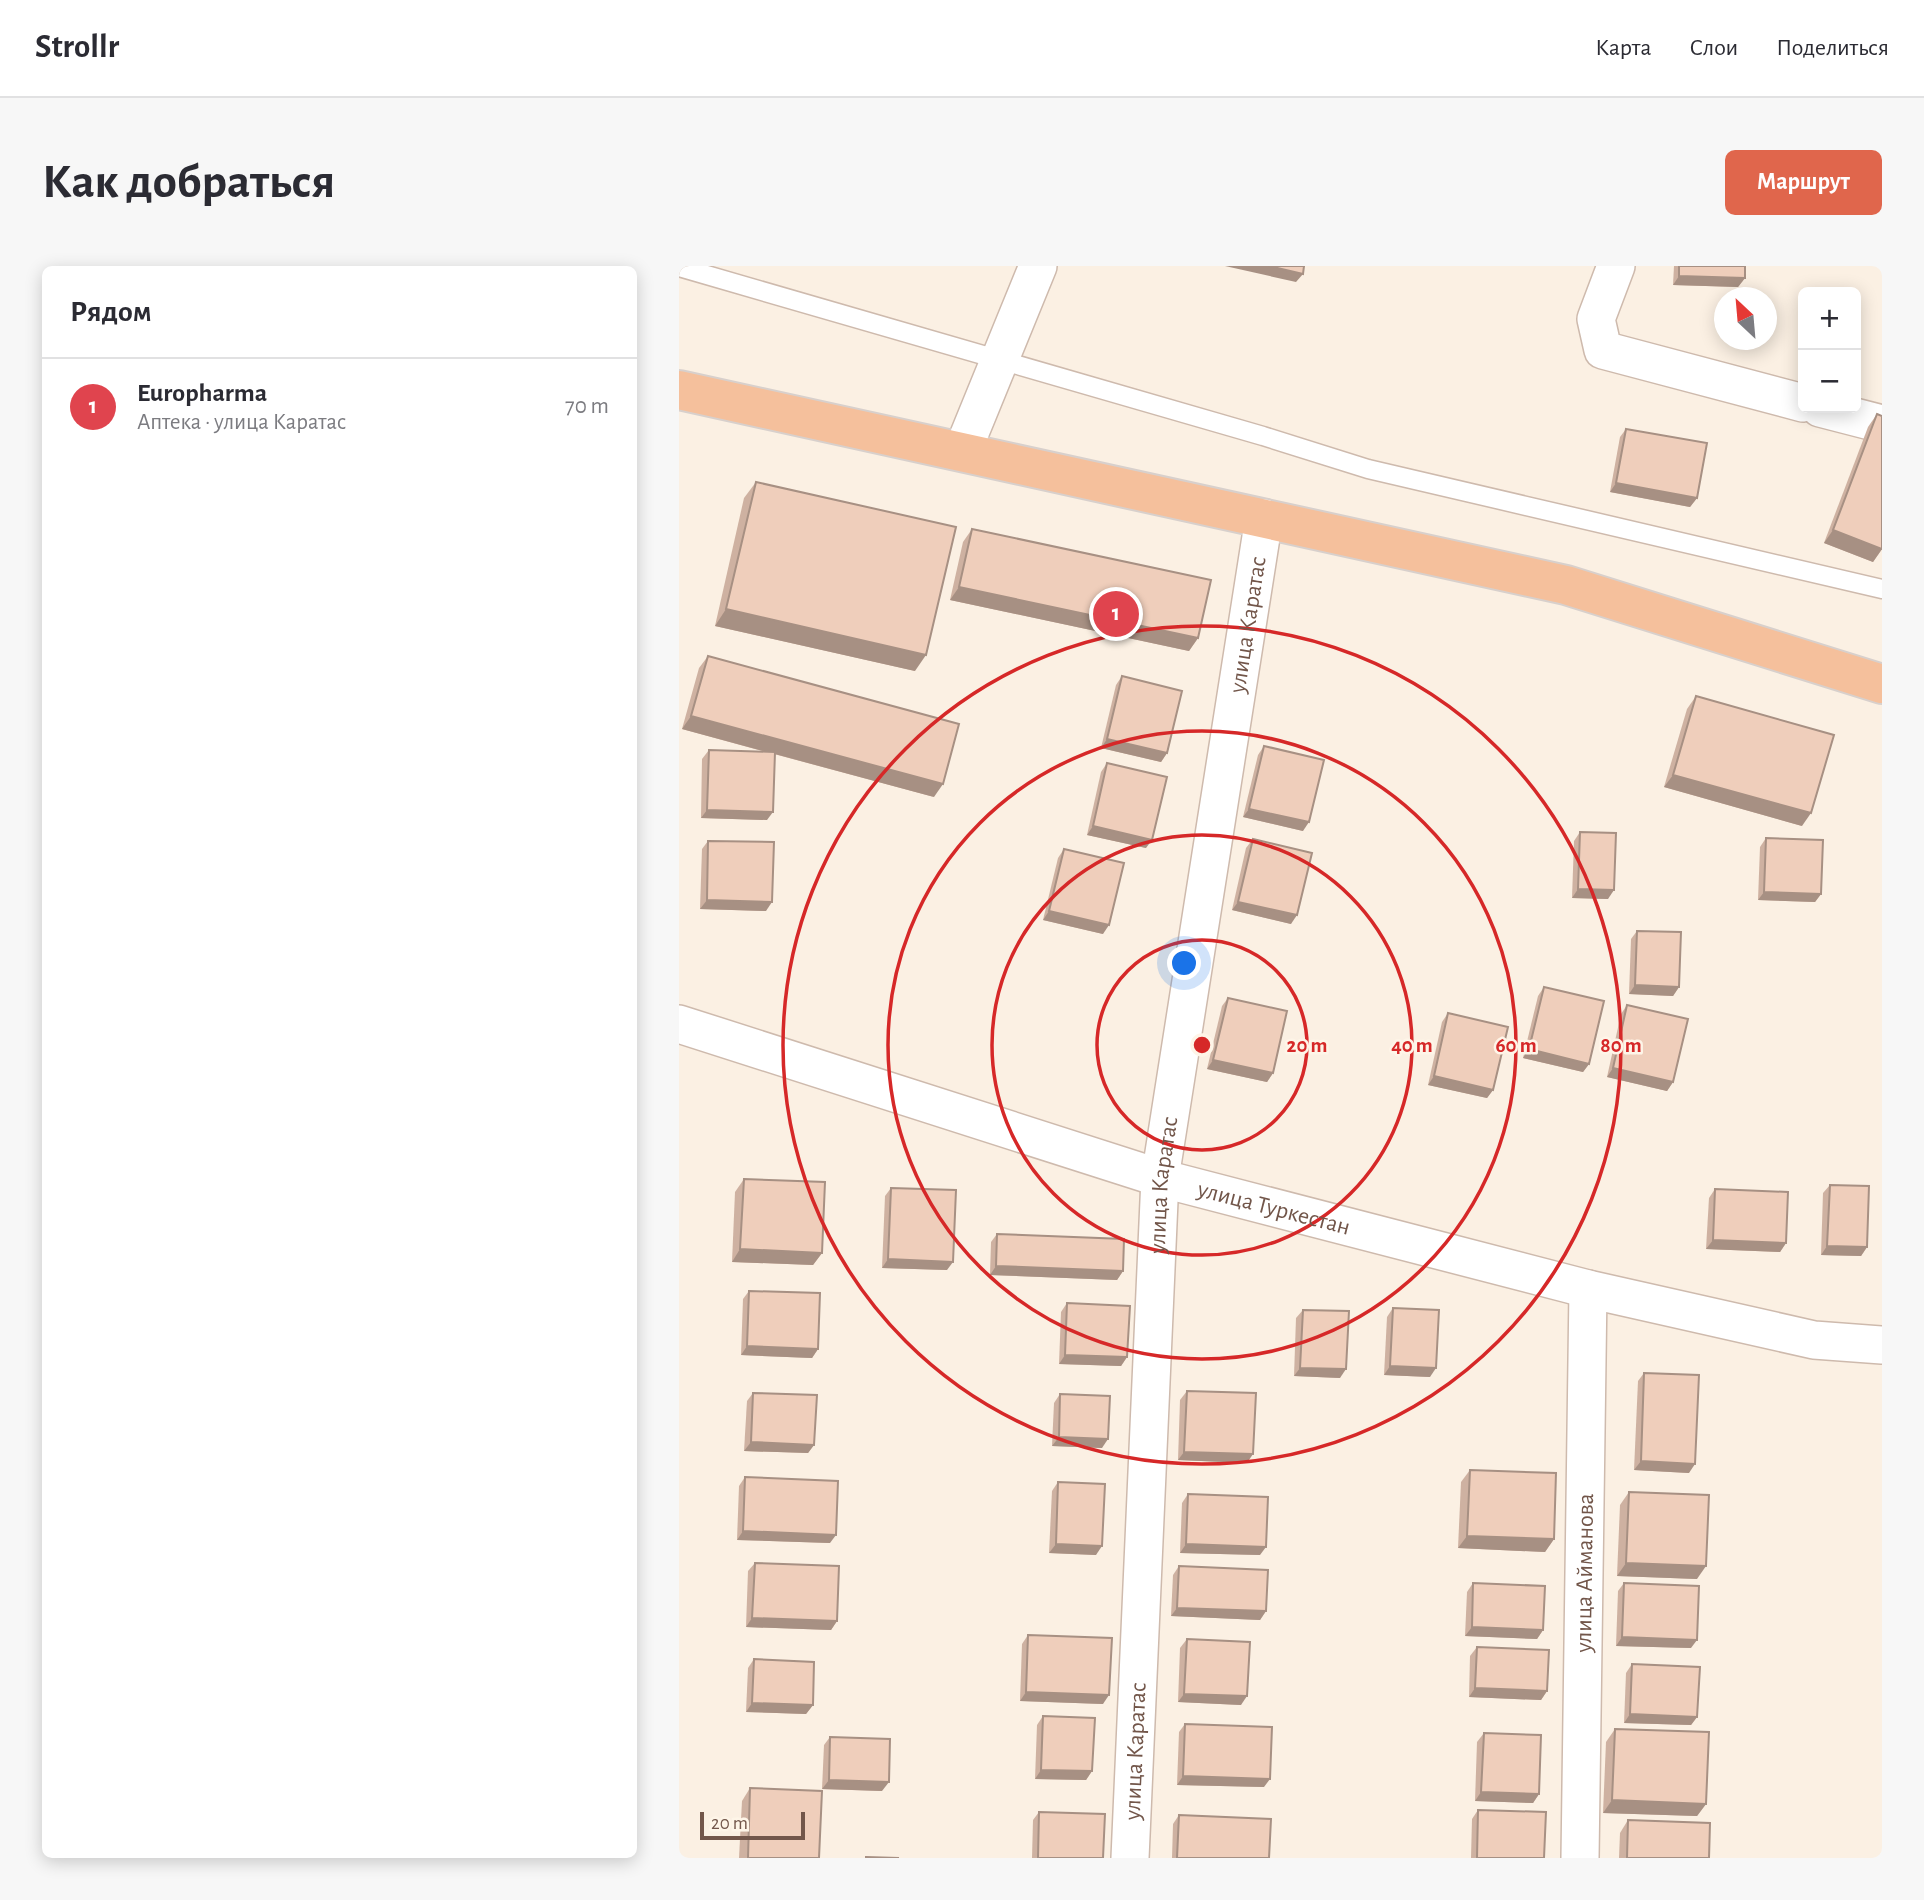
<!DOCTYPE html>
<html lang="ru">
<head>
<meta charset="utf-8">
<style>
  :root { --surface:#fff; --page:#f7f7f7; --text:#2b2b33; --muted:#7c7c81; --line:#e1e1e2; --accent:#e0664c }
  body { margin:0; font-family:"Alegreya Sans",sans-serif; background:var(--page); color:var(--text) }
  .controls { position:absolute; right:21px; top:21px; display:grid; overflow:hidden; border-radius:10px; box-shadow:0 4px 18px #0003 }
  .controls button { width:63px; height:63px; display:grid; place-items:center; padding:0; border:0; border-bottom:2px solid var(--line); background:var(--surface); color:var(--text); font:35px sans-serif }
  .compass { position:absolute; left:1035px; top:21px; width:63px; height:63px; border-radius:50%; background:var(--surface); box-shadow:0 4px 18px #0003; rotate:334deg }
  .scale { position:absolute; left:21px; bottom:18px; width:105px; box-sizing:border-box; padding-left:7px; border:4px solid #72564a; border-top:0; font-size:19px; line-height:24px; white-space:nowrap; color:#72564a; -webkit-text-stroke:5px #fef5e8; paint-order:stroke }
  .you { position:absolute; left:506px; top:698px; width:24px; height:24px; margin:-18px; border:5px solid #fff; border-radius:50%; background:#1a73e8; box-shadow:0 0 0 10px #1a73e833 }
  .badge { display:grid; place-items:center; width:46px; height:46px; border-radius:50%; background:var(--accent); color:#fff; font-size:23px; font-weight:700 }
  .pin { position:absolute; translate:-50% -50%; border:4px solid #fff; box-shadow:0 2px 7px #0006 }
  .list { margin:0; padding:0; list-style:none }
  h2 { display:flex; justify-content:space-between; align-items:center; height:91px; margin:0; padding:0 28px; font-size:30px }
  h2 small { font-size:23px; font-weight:400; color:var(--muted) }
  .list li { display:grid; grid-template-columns:46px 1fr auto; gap:21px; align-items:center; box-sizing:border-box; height:98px; padding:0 28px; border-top:2px solid var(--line) }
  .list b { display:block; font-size:26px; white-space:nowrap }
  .list p { margin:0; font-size:23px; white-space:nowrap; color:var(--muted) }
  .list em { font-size:23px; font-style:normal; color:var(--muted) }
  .map { position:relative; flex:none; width:1203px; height:1592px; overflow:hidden; border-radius:10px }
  header { display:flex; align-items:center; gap:42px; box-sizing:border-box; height:98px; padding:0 35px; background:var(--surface); border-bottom:2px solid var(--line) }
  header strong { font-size:33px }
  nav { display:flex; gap:38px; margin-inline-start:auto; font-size:24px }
  .intro { display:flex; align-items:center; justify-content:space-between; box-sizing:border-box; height:168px; padding:0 42px }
  h1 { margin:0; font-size:49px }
  .button { padding:18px 32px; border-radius:10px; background:var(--accent); color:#fff; font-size:24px; font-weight:700 }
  main { display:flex; gap:42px; padding:0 42px }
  aside { flex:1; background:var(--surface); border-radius:10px; box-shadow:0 4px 18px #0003 }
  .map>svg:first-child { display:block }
</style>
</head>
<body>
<header>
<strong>Strollr</strong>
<nav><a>Карта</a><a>Слои</a><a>Поделиться</a></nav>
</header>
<div class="intro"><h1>Как добраться</h1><a class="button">Маршрут</a></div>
<main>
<aside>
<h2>Рядом<small></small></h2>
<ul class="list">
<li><span class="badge" style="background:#e0444e">1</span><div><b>Europharma</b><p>Аптека · улица Каратас</p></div><em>70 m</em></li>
</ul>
</aside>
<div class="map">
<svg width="1203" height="1592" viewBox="0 0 1203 1592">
  <rect width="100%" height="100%" fill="#fbf0e3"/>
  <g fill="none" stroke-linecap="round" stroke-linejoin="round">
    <g stroke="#cebaad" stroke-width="21">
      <path id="service" d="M0 1 584 170 689 203 1203 323"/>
    </g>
    <g stroke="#cebaad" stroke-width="40">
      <g id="minor">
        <path d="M937 0 917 53 924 84 1124 137"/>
        <path d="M1141 142 1203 158"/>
        <path d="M283 186 359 0"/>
        <path id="s1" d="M0 758 481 912 909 1023 1135 1074 1203 1079"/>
        <path id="s2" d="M451 1592 481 912 585 252"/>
        <path id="s3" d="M901 1592 909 1023"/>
      </g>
    </g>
    <g stroke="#d8d0cc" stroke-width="42">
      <path id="trunk" d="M0 124 887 319 1203 418"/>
    </g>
    <use href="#service" stroke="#fff" stroke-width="18"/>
    <use href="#minor" stroke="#fff" stroke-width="37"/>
    <use href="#trunk" stroke="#f5c09c" stroke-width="38"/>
  </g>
  <g fill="#ceb1a1">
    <path d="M995 0H1066V12L1059 21 994 19Z"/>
    <path d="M1198 148 1203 283 1194 296 1145 277 1189 161Z"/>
    <path d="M947 163 1018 232 1011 241 931 226 941 171Z"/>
    <path d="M77 216 236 405 36 360 65 232Z"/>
    <path d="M293 263 519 372 510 385 271 334 284 276Z"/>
    <path d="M29 390 255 531 95 488 88 554 22 552 23 493 30 484 87 486 3 463 20 402Z"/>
    <path d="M443 410 488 487 482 496 422 482 437 419Z"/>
    <path d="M1017 430 1123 560 985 521 1008 443Z"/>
    <path d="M585 480 624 565 564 551 579 489Z"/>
    <path d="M428 497 467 582 408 569 422 506Z"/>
    <path d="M901 566 929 633 893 632 895 575Z"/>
    <path d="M1087 572 1142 628 1136 636 1079 634 1081 581Z"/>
    <path d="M574 573 612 658 553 644 567 582Z"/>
    <path d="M29 575 87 645 21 643 23 583Z"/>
    <path d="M385 583 424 668 364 654 379 592Z"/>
    <path d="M958 665 1000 721 994 730 950 728 952 673Z"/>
    <path d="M865 721 910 798 904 806 844 792 859 730Z"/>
    <path d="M549 732 594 807 588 816 528 803 543 740Z"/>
    <path d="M948 739 994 816 988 825 928 811 942 748Z"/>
    <path d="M769 747 814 824 808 832 749 819 763 756Z"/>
    <path d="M65 913 143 987 134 999 53 996 56 926Z"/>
    <path d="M1151 919 1188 981 1182 990 1142 989 1144 927Z"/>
    <path d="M212 922 268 1004 203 1002 206 930Z"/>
    <path d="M1036 923 1107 977 1101 986 1027 983 1030 932Z"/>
    <path d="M318 968 444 1005 438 1014 311 1009 312 976Z"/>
    <path d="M70 1025 139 1083 133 1092 62 1089 64 1033Z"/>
    <path d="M388 1037 448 1091 442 1100 380 1098 382 1046Z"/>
    <path d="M714 1042 751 1111 705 1109 708 1051Z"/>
    <path d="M624 1044 661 1112 615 1110 617 1052Z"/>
    <path d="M965 1107 1010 1207 955 1204 959 1115Z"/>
    <path d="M508 1125 568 1197 499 1194 501 1134Z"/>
    <path d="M74 1127 135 1179 129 1187 65 1185 68 1135Z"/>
    <path d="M381 1128 423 1182 373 1180 375 1137Z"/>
    <path d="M791 1204 875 1273 866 1286 779 1282 782 1216Z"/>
    <path d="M66 1211 151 1277 58 1274 60 1220Z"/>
    <path d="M379 1216 417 1289 370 1287 373 1225Z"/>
    <path d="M950 1226 1018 1313 938 1310 941 1239Z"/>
    <path d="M509 1228 581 1289 501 1287 503 1237Z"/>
    <path d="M76 1297 158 1355 152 1364 67 1361 69 1305Z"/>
    <path d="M500 1300 587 1345 581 1354 492 1350 494 1309Z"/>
    <path d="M794 1317 864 1364 858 1373 786 1370 788 1326Z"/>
    <path d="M945 1317 1012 1382 937 1380 939 1325Z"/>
    <path d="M349 1369 424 1438 341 1435 343 1378Z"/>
    <path d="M508 1373 562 1439 499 1436 501 1382Z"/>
    <path d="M798 1381 868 1425 862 1434 790 1431 791 1390Z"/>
    <path d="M75 1393 134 1439 127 1448 67 1446 69 1402Z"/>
    <path d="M953 1398 1018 1451 1012 1459 945 1457 947 1407Z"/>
    <path d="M364 1450 413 1505 407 1514 356 1513 358 1459Z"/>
    <path d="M506 1458 585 1521 498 1519 500 1466Z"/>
    <path d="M936 1463 1027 1538 1018 1550 924 1547 927 1476Z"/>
    <path d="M805 1467 860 1528 854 1537 796 1535 798 1476Z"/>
    <path d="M151 1471 203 1525 143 1523 145 1479Z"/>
    <path d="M71 1522 140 1592H60L63 1535Z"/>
    <path d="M799 1544 865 1592H792L793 1553Z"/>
    <path d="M360 1546 424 1592H353L354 1554Z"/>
    <path d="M500 1549 590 1592H493L494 1558Z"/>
    <path d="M949 1554 1030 1592H940L941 1567Z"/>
  </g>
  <g fill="#a79083">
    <path d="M546 0H590L624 8 617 16Z"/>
    <path d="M1000 10 1066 12 1059 21 994 19Z"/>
    <path d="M937 217 1018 232 1011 241 931 226Z"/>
    <path d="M1154 264 1203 283 1194 296 1145 277Z"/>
    <path d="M280 321 519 372 510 385 271 334Z"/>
    <path d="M47 343 247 389 236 405 36 360Z"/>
    <path d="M12 450 264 518 255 531 3 463Z"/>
    <path d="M428 473 488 487 482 496 422 482Z"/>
    <path d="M994 509 1132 547 1123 560 985 521Z"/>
    <path d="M570 543 630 556 624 565 564 551Z"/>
    <path d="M28 544 94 546 88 554 22 552Z"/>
    <path d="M414 560 473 574 467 582 408 569Z"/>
    <path d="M899 623 935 624 929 633 893 632Z"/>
    <path d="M1085 626 1142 628 1136 636 1079 634Z"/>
    <path d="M28 634 93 636 87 645 21 643Z"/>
    <path d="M559 636 618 649 612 658 553 644Z"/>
    <path d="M370 645 430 659 424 668 364 654Z"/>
    <path d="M956 719 1000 721 994 730 950 728Z"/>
    <path d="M850 783 910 798 904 806 844 792Z"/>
    <path d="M534 794 594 807 588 816 528 803Z"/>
    <path d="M934 802 994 816 988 825 928 811Z"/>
    <path d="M755 810 814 824 808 832 749 819Z"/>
    <path d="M1034 974 1107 977 1101 986 1027 983Z"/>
    <path d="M1148 980 1188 981 1182 990 1142 989Z"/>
    <path d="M61 983 143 987 134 999 53 996Z"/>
    <path d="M209 993 274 996 268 1004 203 1002Z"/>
    <path d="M317 1000 444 1005 438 1014 311 1009Z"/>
    <path d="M68 1080 139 1083 133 1092 62 1089Z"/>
    <path d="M386 1089 448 1091 442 1100 380 1098Z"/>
    <path d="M711 1100 757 1102 751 1111 705 1109Z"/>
    <path d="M621 1102 667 1103 661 1112 615 1110Z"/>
    <path d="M380 1171 429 1173 423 1182 373 1180Z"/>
    <path d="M72 1176 135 1179 129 1187 65 1185Z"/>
    <path d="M505 1186 574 1188 568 1197 499 1194Z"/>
    <path d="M962 1195 1016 1198 1010 1207 955 1204Z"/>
    <path d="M64 1265 157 1269 151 1277 58 1274Z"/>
    <path d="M788 1270 875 1273 866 1286 779 1282Z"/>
    <path d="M377 1278 423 1280 417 1289 370 1287Z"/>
    <path d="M507 1278 587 1281 581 1289 501 1287Z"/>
    <path d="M947 1297 1027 1300 1018 1313 938 1310Z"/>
    <path d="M498 1342 587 1345 581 1354 492 1350Z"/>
    <path d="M73 1352 158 1355 152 1364 67 1361Z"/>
    <path d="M793 1361 864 1364 858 1373 786 1370Z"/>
    <path d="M943 1371 1018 1374 1012 1382 937 1380Z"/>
    <path d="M796 1422 868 1425 862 1434 790 1431Z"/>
    <path d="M347 1426 430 1429 424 1438 341 1435Z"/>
    <path d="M505 1428 568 1430 562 1439 499 1436Z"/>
    <path d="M73 1437 134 1439 127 1448 67 1446Z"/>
    <path d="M951 1448 1018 1451 1012 1459 945 1457Z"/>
    <path d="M362 1504 413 1505 407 1514 356 1513Z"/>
    <path d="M504 1510 591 1513 585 1521 498 1519Z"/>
    <path d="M150 1514 210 1516 203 1525 143 1523Z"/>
    <path d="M802 1526 860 1528 854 1537 796 1535Z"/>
    <path d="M933 1534 1027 1538 1018 1550 924 1547Z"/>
  </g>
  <g fill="#efcebb" stroke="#a79083" stroke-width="2">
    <path d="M590 0H625L624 8Z"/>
    <path d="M1000 0H1066V12L1000 10Z"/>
    <path d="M1198 148 1203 150V283L1154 264Z"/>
    <path d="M947 163 1028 177 1018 232 937 217Z"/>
    <path d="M77 216 277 261 247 389 47 343Z"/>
    <path d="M293 263 532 314 519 372 280 321Z"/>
    <path d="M29 390 280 458 264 518 12 450Z"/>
    <path d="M443 410 503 425 488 487 428 473Z"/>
    <path d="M1017 430 1155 469 1132 547 994 509Z"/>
    <path d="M585 480 645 494 630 556 570 543Z"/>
    <path d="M30 484 96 486 94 546 28 544Z"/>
    <path d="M428 497 488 511 473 574 414 560Z"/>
    <path d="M901 566 937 567 935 624 899 623Z"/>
    <path d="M1087 572 1144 574 1142 628 1085 626Z"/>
    <path d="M574 573 633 587 618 649 559 636Z"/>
    <path d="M29 575 95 576 93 636 28 634Z"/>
    <path d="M385 583 445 597 430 659 370 645Z"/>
    <path d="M958 665 1002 666 1000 721 956 719Z"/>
    <path d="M865 721 925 735 910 798 850 783Z"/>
    <path d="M549 732 608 745 594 807 534 794Z"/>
    <path d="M948 739 1009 753 994 816 934 802Z"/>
    <path d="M769 747 829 761 814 824 755 810Z"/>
    <path d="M65 913 146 916 143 987 61 983Z"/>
    <path d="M1151 919 1190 920 1188 981 1148 980Z"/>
    <path d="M212 922 277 924 274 996 209 993Z"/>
    <path d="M1036 923 1109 926 1107 977 1034 974Z"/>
    <path d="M318 968 445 973 444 1005 317 1000Z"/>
    <path d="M70 1025 141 1027 139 1083 68 1080Z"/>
    <path d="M388 1037 451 1040 448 1091 386 1089Z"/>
    <path d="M714 1042 760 1044 757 1102 711 1100Z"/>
    <path d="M624 1044 670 1045 667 1103 621 1102Z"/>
    <path d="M965 1107 1020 1109 1016 1198 962 1195Z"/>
    <path d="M508 1125 577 1127 574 1188 505 1186Z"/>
    <path d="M74 1127 138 1129 135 1179 72 1176Z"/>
    <path d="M381 1128 431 1130 429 1173 380 1171Z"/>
    <path d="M791 1204 877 1207 875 1273 788 1270Z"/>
    <path d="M66 1211 159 1215 157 1269 64 1265Z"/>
    <path d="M379 1216 426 1218 423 1280 377 1278Z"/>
    <path d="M950 1226 1030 1229 1027 1300 947 1297Z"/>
    <path d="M509 1228 589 1231 587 1281 507 1278Z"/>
    <path d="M76 1297 160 1300 158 1355 73 1352Z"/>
    <path d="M500 1300 589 1304 587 1345 498 1342Z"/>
    <path d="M794 1317 866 1320 864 1364 793 1361Z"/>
    <path d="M945 1317 1020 1320 1018 1374 943 1371Z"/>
    <path d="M349 1369 433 1372 430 1429 347 1426Z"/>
    <path d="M508 1373 571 1376 568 1430 505 1428Z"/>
    <path d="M798 1381 870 1384 868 1425 796 1422Z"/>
    <path d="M75 1393 135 1396 134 1439 73 1437Z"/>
    <path d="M953 1398 1021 1401 1018 1451 951 1448Z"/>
    <path d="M364 1450 416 1452 413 1505 362 1504Z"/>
    <path d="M506 1458 593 1461 591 1513 504 1510Z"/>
    <path d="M936 1463 1030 1466 1027 1538 933 1534Z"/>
    <path d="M805 1467 862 1469 860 1528 802 1526Z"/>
    <path d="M151 1471 211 1473 210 1516 150 1514Z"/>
    <path d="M71 1522 143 1525 140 1592H69Z"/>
    <path d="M799 1544 867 1546 865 1592H798Z"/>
    <path d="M360 1546 426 1548 424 1592H359Z"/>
    <path d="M500 1549 592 1553 590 1592H498Z"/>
    <path d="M949 1554 1031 1557 1030 1592H948Z"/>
    <path d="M187 1591 220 1592H187Z"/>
  </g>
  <g fill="none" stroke="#d62828" stroke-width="3.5">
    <circle cx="523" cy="779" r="105"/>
    <circle cx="523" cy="779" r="210"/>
    <circle cx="523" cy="779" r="314"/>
    <circle cx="523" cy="779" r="419"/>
  </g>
  <g text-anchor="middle" stroke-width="5" stroke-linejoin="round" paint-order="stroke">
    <g font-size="24" fill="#72564a" stroke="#fef5e8">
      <text dy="8" stroke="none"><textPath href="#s2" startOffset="1241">улица Каратас</textPath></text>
      <text dy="8" stroke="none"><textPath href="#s2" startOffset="674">улица Каратас</textPath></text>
      <text dy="8" stroke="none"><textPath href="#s1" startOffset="623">улица Туркестан</textPath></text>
      <text dy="8" stroke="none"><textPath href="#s3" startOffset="285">улица Айманова</textPath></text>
      <text dy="8" stroke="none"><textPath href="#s2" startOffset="107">улица Каратас</textPath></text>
    </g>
  </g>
  <circle cx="523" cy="779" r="10" fill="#d62828" stroke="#fef5e8" stroke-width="3.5"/>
  <g font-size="21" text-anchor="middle" font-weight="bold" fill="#d62828" stroke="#fef5e8" stroke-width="5" stroke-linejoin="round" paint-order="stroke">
    <text x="628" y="786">20 m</text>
    <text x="733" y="786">40 m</text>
    <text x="837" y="786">60 m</text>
    <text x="942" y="786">80 m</text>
  </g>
</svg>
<div class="controls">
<button>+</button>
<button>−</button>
</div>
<svg class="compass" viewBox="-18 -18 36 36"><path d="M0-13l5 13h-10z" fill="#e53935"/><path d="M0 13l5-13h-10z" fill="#7c7c81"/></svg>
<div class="scale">20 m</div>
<div class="you"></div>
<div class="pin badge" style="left:437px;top:348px;background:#e0444e">1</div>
</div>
</main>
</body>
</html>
